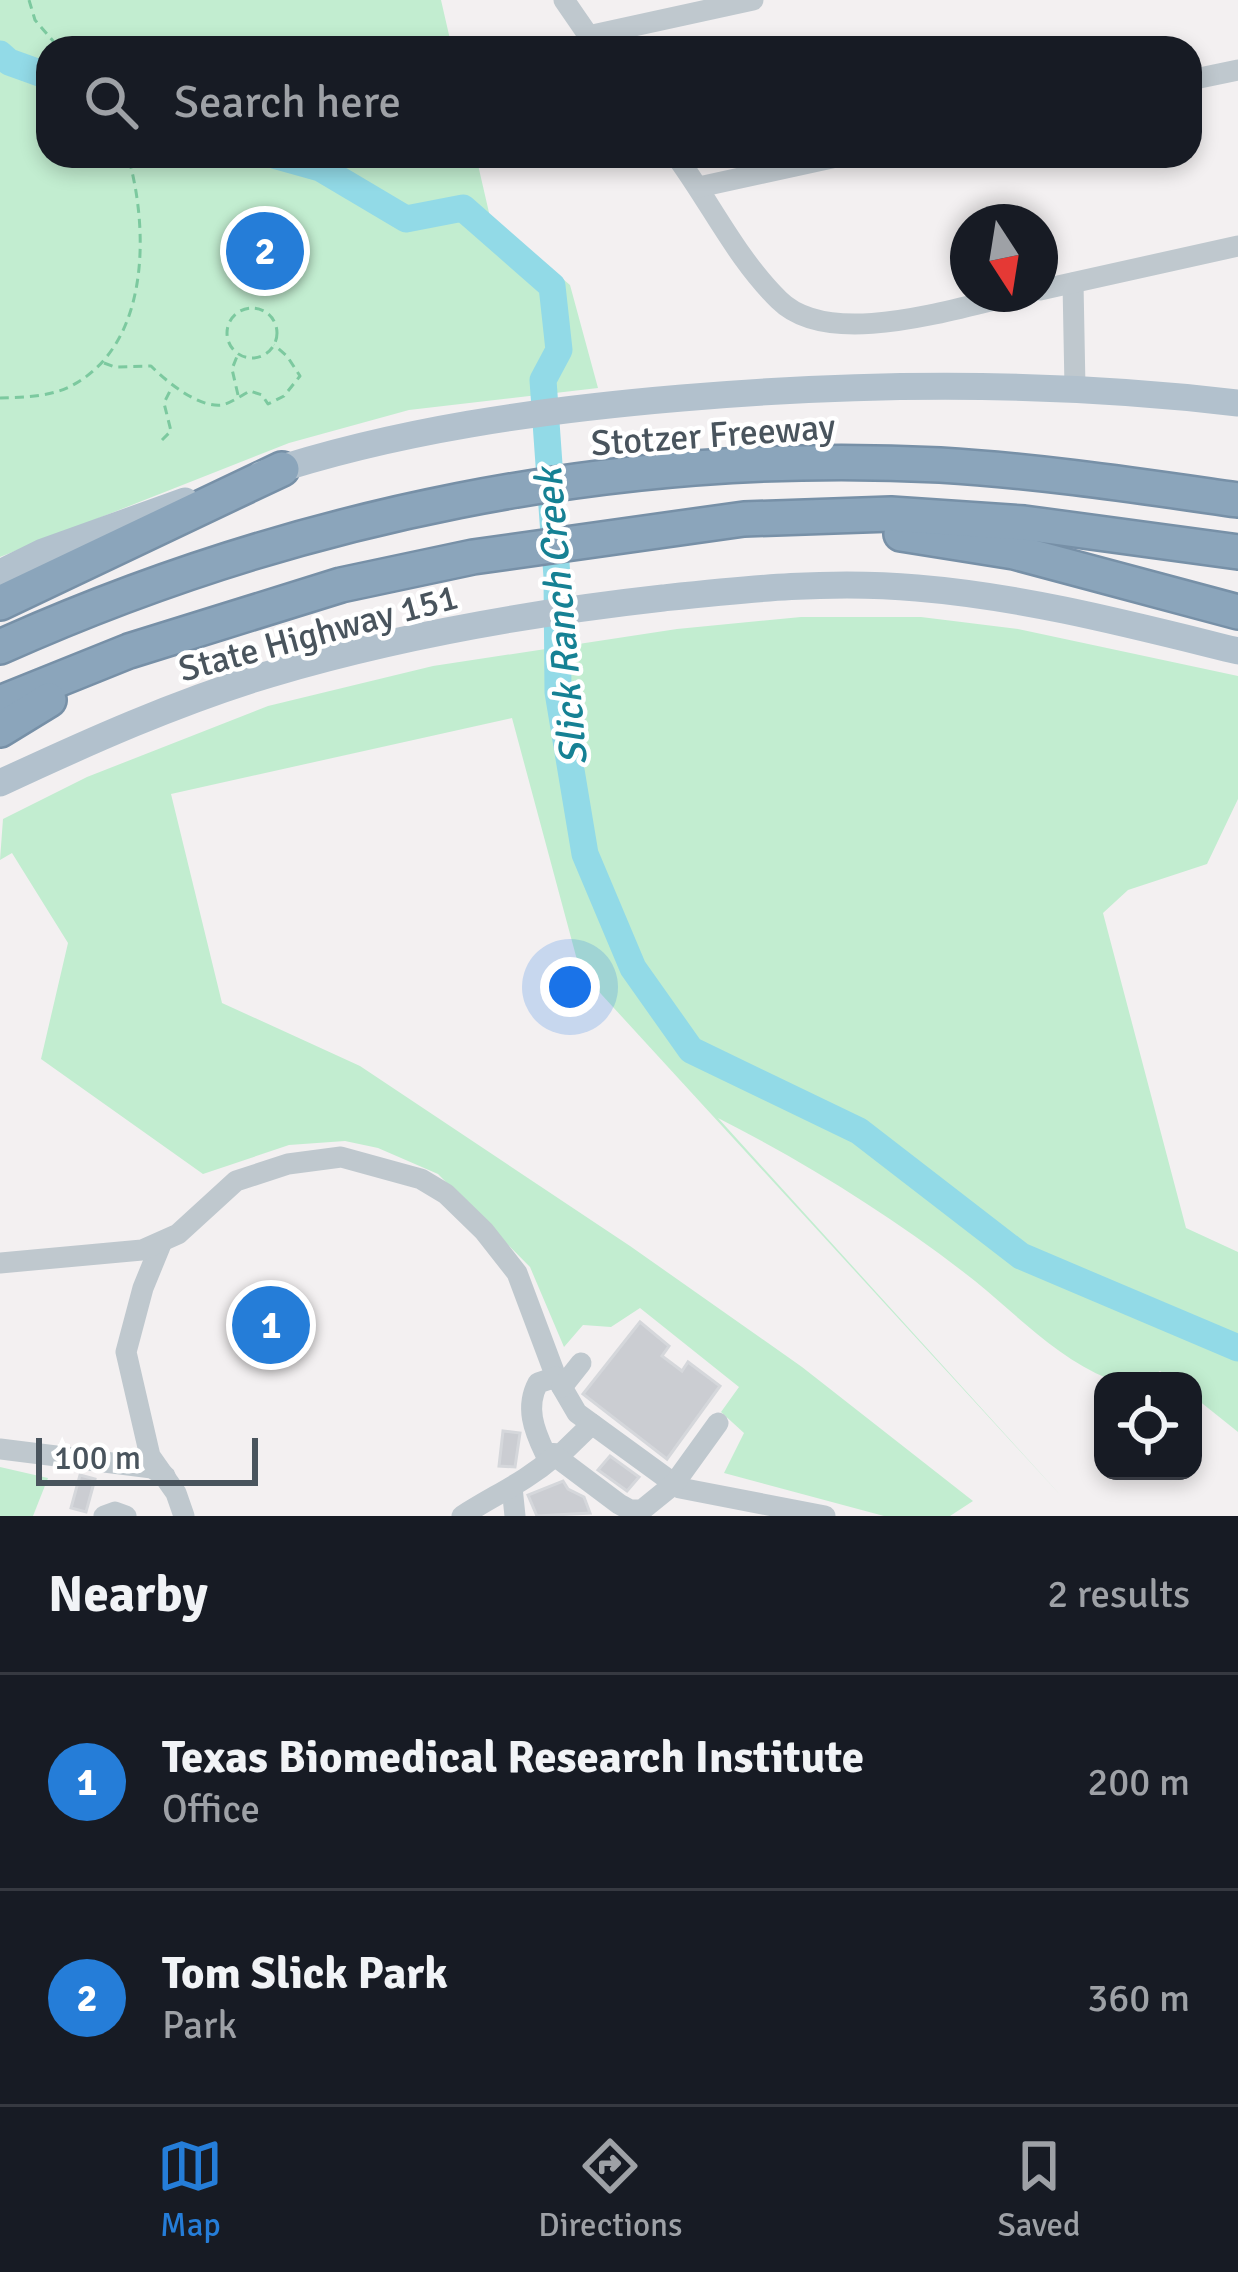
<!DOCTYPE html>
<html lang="en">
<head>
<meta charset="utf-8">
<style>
  :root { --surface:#171b24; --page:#20242c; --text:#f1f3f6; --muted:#9ea1a6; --line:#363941; --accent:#257dd8 }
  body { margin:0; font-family:Signika,sans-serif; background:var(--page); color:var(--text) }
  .controls { position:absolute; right:36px; bottom:36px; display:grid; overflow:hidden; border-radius:24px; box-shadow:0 6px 18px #0003 }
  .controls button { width:108px; height:108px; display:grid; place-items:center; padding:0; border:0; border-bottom:3px solid var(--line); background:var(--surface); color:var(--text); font:60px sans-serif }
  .compass { position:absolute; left:950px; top:204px; width:108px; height:108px; border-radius:50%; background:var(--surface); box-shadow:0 6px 18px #0003; rotate:168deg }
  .scale { position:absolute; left:36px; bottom:30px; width:222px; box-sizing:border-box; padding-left:12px; border:6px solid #49545d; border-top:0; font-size:33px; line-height:42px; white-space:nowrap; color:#49545d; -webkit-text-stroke:9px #fff; paint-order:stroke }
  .you { position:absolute; left:570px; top:987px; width:42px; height:42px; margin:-30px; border:9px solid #fff; border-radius:50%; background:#1a73e8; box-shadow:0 0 0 18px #1a73e833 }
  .badge { display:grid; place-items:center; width:78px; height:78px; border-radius:50%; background:var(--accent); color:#fff; font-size:39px; font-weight:700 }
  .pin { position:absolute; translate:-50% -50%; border:6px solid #fff; box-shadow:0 3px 12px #0006 }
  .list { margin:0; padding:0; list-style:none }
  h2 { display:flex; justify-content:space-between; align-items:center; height:156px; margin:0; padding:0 48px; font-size:51px }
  h2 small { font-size:39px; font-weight:400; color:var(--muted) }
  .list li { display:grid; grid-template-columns:78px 1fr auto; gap:36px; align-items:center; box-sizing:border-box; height:216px; padding:0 48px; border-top:3px solid var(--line) }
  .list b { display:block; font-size:45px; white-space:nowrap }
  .list p { margin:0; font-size:39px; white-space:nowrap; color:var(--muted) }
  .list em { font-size:39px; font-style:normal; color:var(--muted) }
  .icon { flex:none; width:66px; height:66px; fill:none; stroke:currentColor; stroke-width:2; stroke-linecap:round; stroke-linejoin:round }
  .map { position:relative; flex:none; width:1238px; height:1516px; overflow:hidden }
  .search { position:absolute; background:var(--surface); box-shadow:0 6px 18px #0003; left:36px; right:36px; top:36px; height:132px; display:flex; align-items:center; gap:30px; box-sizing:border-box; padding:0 42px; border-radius:36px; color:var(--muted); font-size:45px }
  .sheet { height:588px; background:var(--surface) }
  nav { display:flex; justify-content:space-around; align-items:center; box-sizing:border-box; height:168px; border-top:3px solid var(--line); background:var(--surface); font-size:33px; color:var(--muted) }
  nav a { display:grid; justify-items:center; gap:6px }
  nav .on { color:var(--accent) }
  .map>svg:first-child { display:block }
</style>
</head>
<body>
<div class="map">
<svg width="1238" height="1516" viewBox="0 0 1238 1516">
  <rect width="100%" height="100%" fill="#f3f0f1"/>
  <g fill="#c2edd0">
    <path d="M0 0H441L452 48H48V156H476L490 217 570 285 598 388 409 410 289 443 0 557Z"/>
    <path d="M801 617H921L1018 629 1238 676V799L1207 864 1128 890 1103 913 1186 1228 1238 1252V1432L1193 1396V1381H1174L1160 1371C1145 1381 1126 1386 1109 1379 1056 1357 1018 1316 975 1281 895 1218 808 1164 718 1118L1063 1498 580 971 512 718 171 794 222 1003 360 1066 630 1246 802 1367 973 1501 950 1516H884L724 1473 744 1433 721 1412 739 1387 640 1308 611 1327 583 1325 564 1347 530 1267 438 1174 378 1148 345 1141 289 1145 203 1174 41 1059 68 943 12 853 0 860 3 819 87 777 268 706 433 666 677 629Z"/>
    <path d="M0 1467 48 1478 33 1516H0Z"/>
  </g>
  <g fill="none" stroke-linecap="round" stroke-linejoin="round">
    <g stroke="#92dae7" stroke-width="27">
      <path d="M0 54 9 62 48 76"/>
      <path d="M277 156 320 168 406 219 463 208 552 286 559 350 543 380 557 577 558 692 585 854 633 968 691 1050 859 1131 1021 1256 1238 1348"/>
    </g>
  </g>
  <g fill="#cbcdd2" stroke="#d5d7db" stroke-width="3">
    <path d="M640 1322 669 1346 662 1356 682 1371 688 1362 720 1386 667 1459 583 1394Z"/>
    <path d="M503 1431 520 1433 515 1467 499 1466Z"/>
    <path d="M610 1456 639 1477 627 1491 598 1470Z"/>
    <path d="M80 1475 95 1479 86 1512 71 1508Z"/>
    <path d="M563 1481 568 1489 584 1497 590 1513 537 1516 528 1495Z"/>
  </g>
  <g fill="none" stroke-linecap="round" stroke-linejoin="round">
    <g stroke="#7790a7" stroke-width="38">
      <g id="highway">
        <path d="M901 534 1014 552 1238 612"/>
        <path d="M0 603 282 469"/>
        <path d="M0 647C292 516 619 448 940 465 1040 471 1139 486 1238 500"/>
        <path d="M0 703 129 651 341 585 473 557 744 519 891 514 1024 523 1238 552"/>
        <path d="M0 730 49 700"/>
      </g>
    </g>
    <g stroke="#7cc99f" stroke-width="3" stroke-dasharray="9 6" stroke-linecap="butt">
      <path d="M29 0 35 20 59 48"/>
      <circle cx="252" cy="333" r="25"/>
      <path d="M104 363 115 367 151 366C166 381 198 408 222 405 231 403 242 395 250 391L262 395 268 404 284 396 300 376 287 356 274 345"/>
      <path d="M238 395 232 369 238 354"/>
      <path d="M0 398C23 397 52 397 73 385 150 343 149 229 128 156"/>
      <path d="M162 440 171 431 164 403 172 387"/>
    </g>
    <g stroke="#bfc8ce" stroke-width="21">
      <path d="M564 0 597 48"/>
      <path d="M588 36 753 0"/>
      <path d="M1190 80 1238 70"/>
      <path d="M676 156C710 202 737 259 779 300 830 351 957 307 1020 294"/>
      <path d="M699 187 841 156"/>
      <path d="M1073 283 1075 388"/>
      <path d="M1040 290 1238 246"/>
      <path d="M161 1244 143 1288 126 1352 150 1456 176 1493 184 1516"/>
      <path d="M0 1263 142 1250 178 1234 236 1181 288 1164 341 1157 421 1179 446 1194 484 1231 517 1273 556 1377 577 1413 680 1488 825 1516"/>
      <path d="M556 1377 538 1383C525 1407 534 1430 545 1453L561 1454 592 1424"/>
      <path d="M562 1387 581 1363"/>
      <path d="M0 1449 152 1468 165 1476"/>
      <path d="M512 1487 515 1516"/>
      <path d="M104 1516 115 1512 126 1516"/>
      <path d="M462 1516C496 1494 524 1483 555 1456L619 1504 630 1510H642L674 1484 718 1423"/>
    </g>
    <g stroke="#b2c1cd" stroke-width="27">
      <path d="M261 475C396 430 541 410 682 398 868 382 1053 381 1238 403"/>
      <path d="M0 573 43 552 185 501"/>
      <path d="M0 783C88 742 177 702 270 674 398 636 529 613 663 598 748 589 831 580 917 588 1026 597 1132 625 1238 651"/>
    </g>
    <use href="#highway" stroke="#8ba5bb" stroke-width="33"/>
  </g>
  <g text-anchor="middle" stroke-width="9" stroke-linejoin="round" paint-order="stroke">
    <g font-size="36" fill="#49545d" stroke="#fff">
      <text transform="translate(713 434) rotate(-4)" y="13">Stotzer Freeway</text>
      <text transform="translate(318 632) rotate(-15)" y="13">State Highway 151</text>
    </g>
    <g font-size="39" font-style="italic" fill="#168194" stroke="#fff">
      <text transform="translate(560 617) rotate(-95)" y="14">Slick Ranch Creek</text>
    </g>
  </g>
</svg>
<div class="controls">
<button><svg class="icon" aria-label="locate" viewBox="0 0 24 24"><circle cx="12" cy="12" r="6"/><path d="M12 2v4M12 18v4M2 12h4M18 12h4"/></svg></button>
</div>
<svg class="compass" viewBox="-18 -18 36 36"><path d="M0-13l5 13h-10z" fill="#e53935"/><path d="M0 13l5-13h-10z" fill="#9ea1a6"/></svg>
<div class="scale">100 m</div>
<div class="you"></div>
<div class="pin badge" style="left:271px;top:1325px">1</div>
<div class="pin badge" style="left:265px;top:251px">2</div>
<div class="search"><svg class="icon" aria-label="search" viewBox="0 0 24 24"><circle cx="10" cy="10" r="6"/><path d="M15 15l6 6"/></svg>Search here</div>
</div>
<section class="sheet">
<h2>Nearby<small>2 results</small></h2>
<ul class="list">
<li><span class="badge">1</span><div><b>Texas Biomedical Research Institute</b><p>Office</p></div><em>200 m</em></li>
<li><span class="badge">2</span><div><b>Tom Slick Park</b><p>Park</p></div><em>360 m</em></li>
</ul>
</section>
<nav>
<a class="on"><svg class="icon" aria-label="map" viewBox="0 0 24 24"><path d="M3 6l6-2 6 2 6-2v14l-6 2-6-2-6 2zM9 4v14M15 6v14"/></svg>Map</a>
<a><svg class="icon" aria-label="directions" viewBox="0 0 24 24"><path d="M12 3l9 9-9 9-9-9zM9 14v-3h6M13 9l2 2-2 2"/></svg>Directions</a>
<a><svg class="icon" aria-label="saved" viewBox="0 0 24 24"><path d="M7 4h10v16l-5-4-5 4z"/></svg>Saved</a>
</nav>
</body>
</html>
